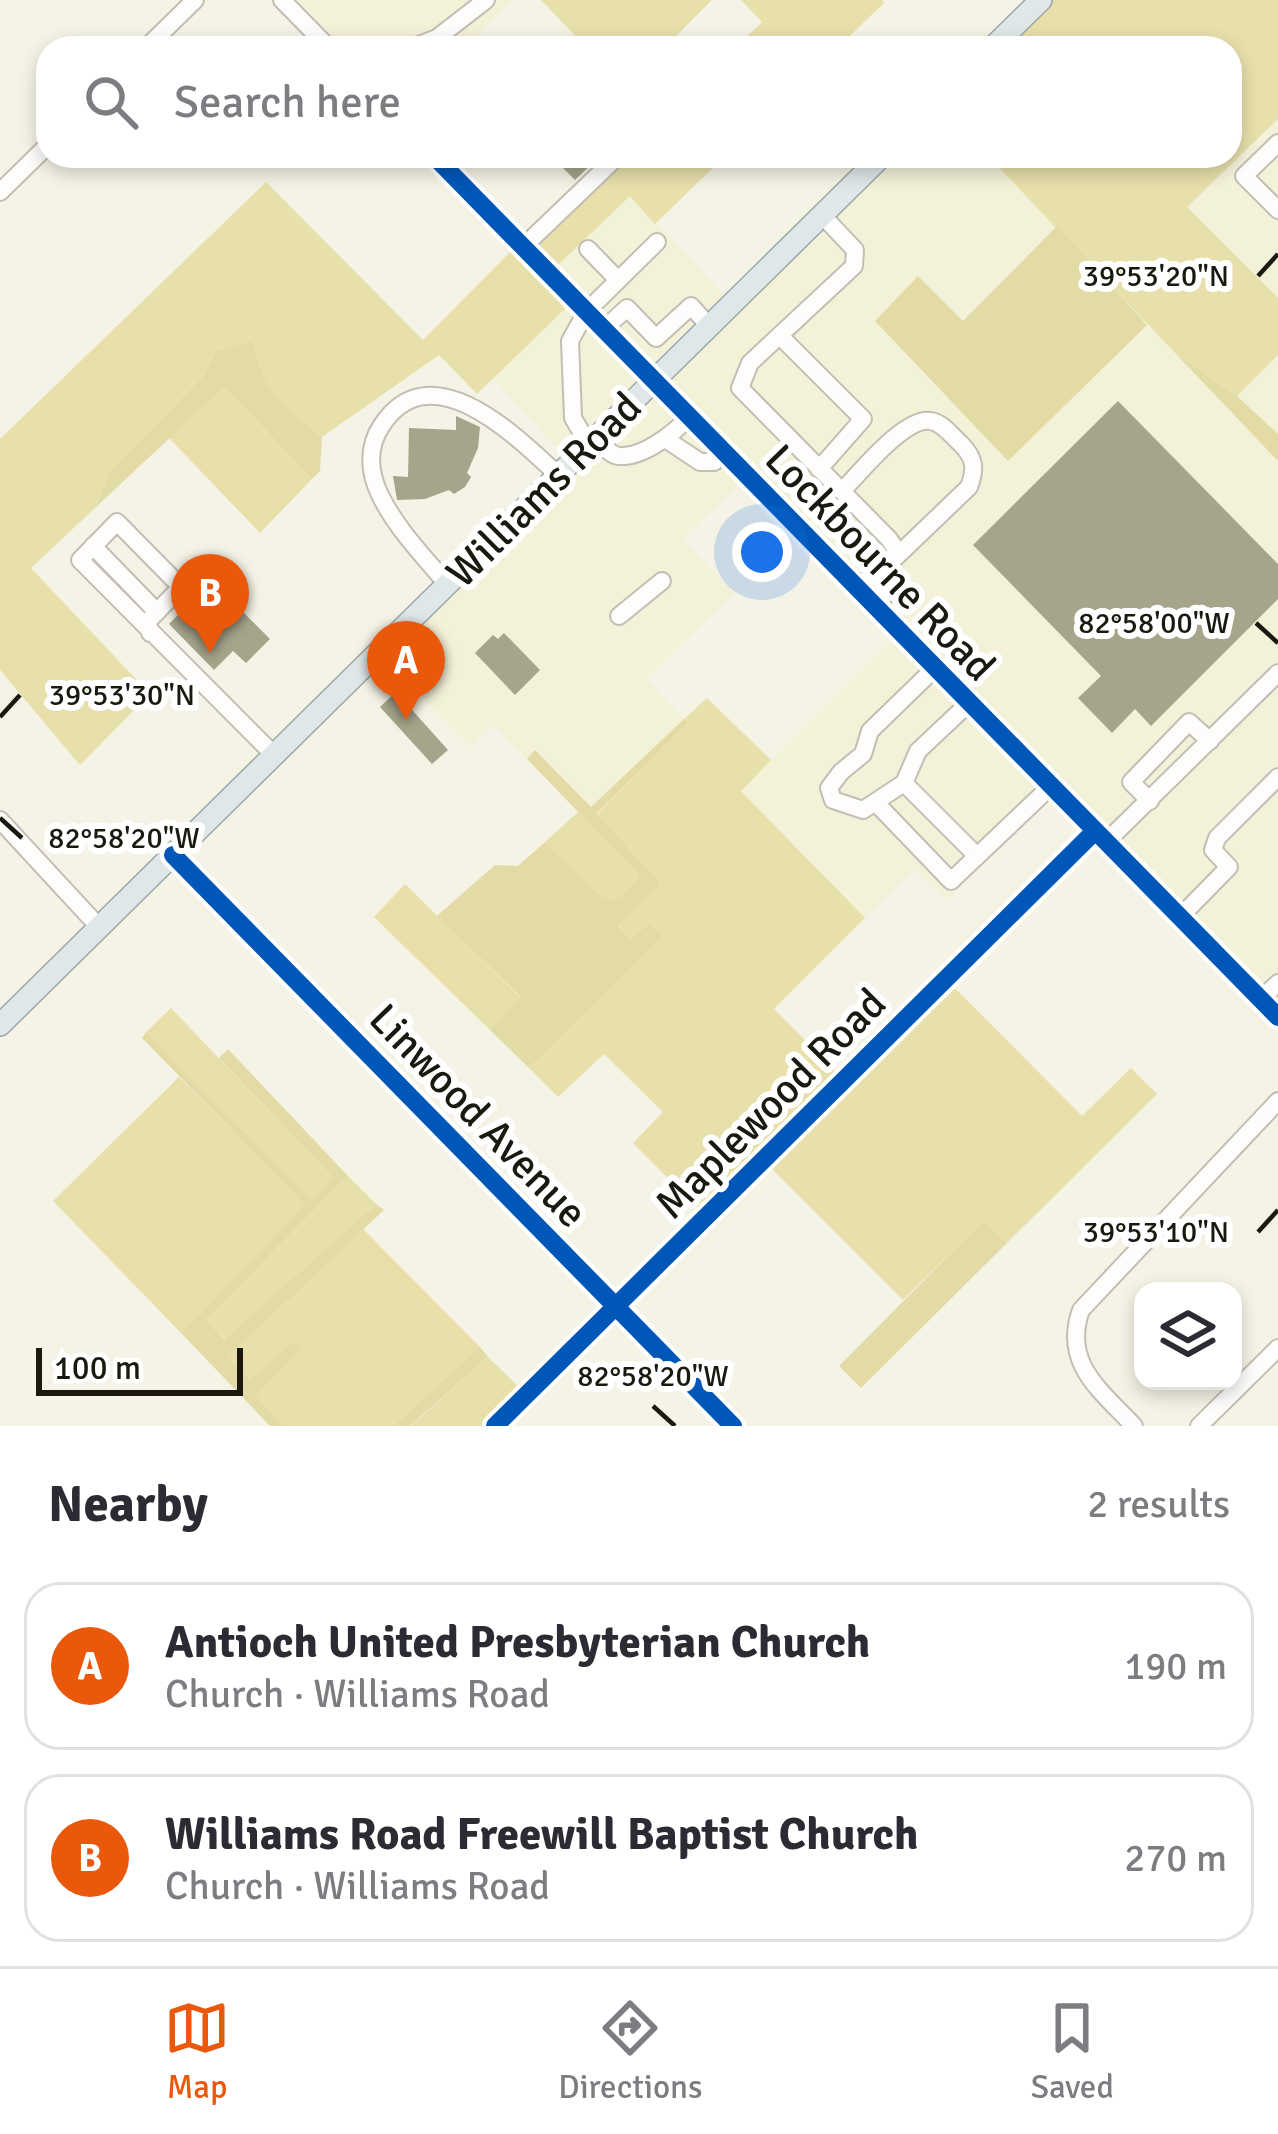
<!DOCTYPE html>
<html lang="en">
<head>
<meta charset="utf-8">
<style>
  :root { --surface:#fff; --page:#f7f7f7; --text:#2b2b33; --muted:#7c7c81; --line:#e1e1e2; --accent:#ea580c }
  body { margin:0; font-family:Signika,sans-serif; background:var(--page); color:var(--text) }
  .controls { position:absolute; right:36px; bottom:36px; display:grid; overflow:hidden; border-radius:24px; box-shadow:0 6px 18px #0003 }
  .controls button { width:108px; height:108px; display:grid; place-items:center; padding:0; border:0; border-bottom:3px solid var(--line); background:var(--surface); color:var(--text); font:60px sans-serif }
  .scale { position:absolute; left:36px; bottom:30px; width:207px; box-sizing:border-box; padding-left:12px; border:6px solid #1a1910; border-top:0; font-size:33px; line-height:42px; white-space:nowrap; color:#1a1910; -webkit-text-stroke:9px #fff; paint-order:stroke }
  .you { position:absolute; left:762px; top:552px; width:42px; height:42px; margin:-30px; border:9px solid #fff; border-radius:50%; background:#1a73e8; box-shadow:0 0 0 18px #1a73e833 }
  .badge { display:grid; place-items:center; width:78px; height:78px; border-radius:50%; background:var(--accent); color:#fff; font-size:39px; font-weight:700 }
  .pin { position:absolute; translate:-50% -99px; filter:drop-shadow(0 3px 6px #0008) }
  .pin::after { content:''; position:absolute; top:63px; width:42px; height:36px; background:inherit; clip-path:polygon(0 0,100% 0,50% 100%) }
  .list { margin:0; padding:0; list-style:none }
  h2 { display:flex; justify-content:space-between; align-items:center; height:156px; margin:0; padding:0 48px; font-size:51px }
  h2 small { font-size:39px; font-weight:400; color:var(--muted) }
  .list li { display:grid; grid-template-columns:78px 1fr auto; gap:36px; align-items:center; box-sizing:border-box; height:168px; margin:0 24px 24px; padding:0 24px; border:3px solid var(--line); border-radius:36px }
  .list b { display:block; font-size:45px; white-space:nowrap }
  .list p { margin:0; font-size:39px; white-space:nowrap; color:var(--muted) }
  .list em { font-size:39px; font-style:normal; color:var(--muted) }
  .icon { flex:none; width:66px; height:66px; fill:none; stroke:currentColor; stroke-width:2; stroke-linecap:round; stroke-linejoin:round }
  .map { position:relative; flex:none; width:1278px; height:1426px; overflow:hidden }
  .search { position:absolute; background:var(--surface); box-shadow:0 6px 18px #0003; left:36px; right:36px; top:36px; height:132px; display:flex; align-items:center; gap:30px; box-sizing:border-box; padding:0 42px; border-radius:36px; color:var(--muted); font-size:45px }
  .sheet { height:540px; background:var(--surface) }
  nav { display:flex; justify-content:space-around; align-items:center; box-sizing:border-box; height:168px; border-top:3px solid var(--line); background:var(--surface); font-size:33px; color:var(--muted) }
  nav a { display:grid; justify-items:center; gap:6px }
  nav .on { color:var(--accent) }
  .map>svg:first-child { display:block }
</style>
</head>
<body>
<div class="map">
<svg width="1278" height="1426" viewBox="0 0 1278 1426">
  <rect width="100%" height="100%" fill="#f5f3e5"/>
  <g fill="#f4f1d9">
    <path d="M294 0H514L464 48H340Z"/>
    <path d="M1278 119V298L1187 207Z"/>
    <path d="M889 156H988L1057 226 963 321 1007 460 1147 325 1278 461V1019L1057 792 946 900 914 869 865 918 741 790 900 632 747 477 682 539 734 593 646 679 684 719 590 808 535 750 527 759 494 725 471 747 375 651 567 460 493 378 568 307 544 280 630 195 734 305Z"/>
    <path d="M1278 355V434L1237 396Z"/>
  </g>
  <g fill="#e7e0ab">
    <path d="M541 0H712L664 48H587Z"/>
    <path d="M741 0H882L884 3 837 48H735L762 22Z"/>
    <path d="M1050 0H1278V119L1187 207 1278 298V355L1237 396 1174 352 988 156H1230V48H1001Z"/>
    <path d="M626 156H725L655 224 630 196 556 267 535 245Z"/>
    <path d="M266 182 423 340 514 248 568 306 477 394 439 355 322 437C279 401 266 399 251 342L216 351 204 375 109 472 95 508 31 568 150 694 80 765 0 670V439Z"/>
    <path d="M224 387 312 479 260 533 169 438Z"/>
    <path d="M707 698 771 760 741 791 865 918 774 1009 840 1075 702 1212 633 1143 663 1112 604 1054 558 1097 529 1068 661 936 631 939 618 925 661 883 596 815 688 724 684 719Z"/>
    <path d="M578 812 641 877 621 898 604 899 545 842Z"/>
    <path d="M405 884 521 998 490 1030 374 917Z"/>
    <path d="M950 983 1082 1116 1131 1068 1157 1094 1007 1243 984 1220 903 1300 768 1165Z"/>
    <path d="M171 1008 334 1179 313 1201 146 1032Z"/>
    <path d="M179 1077 306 1205 181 1333 53 1201Z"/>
    <path d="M348 1176 376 1204 226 1339 206 1320Z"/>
    <path d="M363 1229 480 1347 393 1426H284L256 1397 300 1349 293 1342 250 1381 226 1357Z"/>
    <path d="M488 1357 521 1389 484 1426H411Z"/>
  </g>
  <g fill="#e2dba5">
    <path d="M1057 226 1147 325 1008 461 875 321 918 276 963 321Z"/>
    <path d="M252 341C266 399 279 400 322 437L320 471 312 479 224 387 95 508 109 472 204 375 216 351Z"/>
    <path d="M1174 352 1237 396 1278 434V461Z"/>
    <path d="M684 719 689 723 596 814 661 883 618 926 631 939 649 924 662 936 529 1068 490 1030 521 997 437 916 495 865 518 866 545 842 604 899 621 898 640 876 527 759 535 750 591 807Z"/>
    <path d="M146 1032 312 1200 333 1178 219 1058 228 1049 348 1176 206 1320 225 1339 376 1204 384 1210 227 1357 250 1380 293 1342 301 1348 256 1397 284 1426H270L181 1333 305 1205 142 1038Z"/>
    <path d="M984 1220 1007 1243 861 1388 839 1366Z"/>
    <path d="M480 1347 488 1357 410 1426H393Z"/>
  </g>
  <g fill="#a7a48c">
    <path d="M567 156H600L575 180 559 164Z"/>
    <path d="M1118 401 1278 564V599L1151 726 1135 709 1112 733 1078 698 1101 676 973 545Z"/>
    <path d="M456 416 480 427 478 448 467 473 471 477 465 487 454 494 449 490 425 499 397 500 393 476 408 477 409 428 456 430Z"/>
    <path d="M223 569 238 583 226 595 270 639 246 663 233 651 214 670 169 624Z"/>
    <path d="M504 633 540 670 515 695 475 653 493 635 498 639Z"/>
    <path d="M396 692 448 750 432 764 380 707Z"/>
  </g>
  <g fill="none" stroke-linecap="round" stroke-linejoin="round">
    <g stroke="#c1bfb4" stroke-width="20">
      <g id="minor">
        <path d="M282 0 329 48"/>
        <path d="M146 48 195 0"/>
        <path d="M411 48 437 38 486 0"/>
        <path d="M1278 143 1244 176 1278 210"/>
        <path d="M434 156 1278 1017"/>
        <path d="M0 192 48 145"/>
        <path d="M822 215 855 250 854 266 750 363 740 388 889 539 896 549 889 569"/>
        <path d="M523 247 618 156"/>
        <path d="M588 249 618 280"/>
        <path d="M603 330 627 308 656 338 691 306 709 326"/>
        <path d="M780 336 863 419 819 469"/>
        <path d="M596 438C602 444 609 455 619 456 643 458 674 433 689 417"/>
        <path d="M667 440 700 462H714L724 453"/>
        <path d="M589 445 573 418 570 341 586 312 657 242"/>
        <path d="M842 491C860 473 905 416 931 421 943 423 952 436 961 444 975 458 976 469 969 487L895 558"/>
        <path d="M93 546 157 612"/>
        <path d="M447 584C424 557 396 528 380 495 369 472 367 447 382 425 431 351 516 436 558 475"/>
        <path d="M854 586 889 569 882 588V614"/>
        <path d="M619 616 662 581"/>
        <path d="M150 633 148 621 181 587 117 522 80 560 274 755"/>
        <path d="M935 668 870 731 863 754 841 772 829 788 833 800 863 810 904 783 918 751 969 703"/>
        <path d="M904 783 977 856"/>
        <path d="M1150 801 1131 782 1189 722 1210 741"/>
        <path d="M876 803 951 881 1051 786"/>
        <path d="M0 820 99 927"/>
        <path d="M1106 842 1278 673"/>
        <path d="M173 855 733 1426"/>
        <path d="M1180 917 1229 867 1213 850 1217 838 1278 777"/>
        <path d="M1261 999 1278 983"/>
        <path d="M495 1426 1095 831"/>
        <path d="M1134 1426C1100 1390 1062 1363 1081 1310L1278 1101"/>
        <path d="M1199 1426 1278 1348"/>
      </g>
    </g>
    <g stroke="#9aa7a6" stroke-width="24">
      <g id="major">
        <path d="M992 48 1041 0"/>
        <path d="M0 1025 882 156"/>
      </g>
    </g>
    <use href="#minor" stroke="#fefdfb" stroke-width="16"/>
    <use href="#major" stroke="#e0e7e9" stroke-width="21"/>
    <g stroke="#fff" stroke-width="26">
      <g id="cycleway">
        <path d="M434 156 1278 1017"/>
        <path d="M173 855 733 1426"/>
        <path d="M495 1426 1095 831"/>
      </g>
    </g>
    <use href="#cycleway" stroke="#0057b8" stroke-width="18"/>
  </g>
  <path fill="none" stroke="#1a1910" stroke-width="4.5" d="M1258 276 1278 254M1256 623 1278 643M0 717 20 695M0 818 22 838M1258 1232 1278 1210M653 1406 675 1426"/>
  <g text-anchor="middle" stroke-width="12" stroke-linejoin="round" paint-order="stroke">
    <g font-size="42" fill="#1a1910" stroke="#fff">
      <text transform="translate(543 489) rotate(-45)" y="15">Williams Road</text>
      <text transform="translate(881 562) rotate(46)" y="15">Lockbourne Road</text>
      <text transform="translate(770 1103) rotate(-45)" y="15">Maplewood Road</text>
      <text transform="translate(479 1115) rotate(46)" y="15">Linwood Avenue</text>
    </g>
  </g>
  <g font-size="30" text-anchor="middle" fill="#1a1910" stroke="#fff" stroke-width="12" stroke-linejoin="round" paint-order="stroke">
    <text x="1156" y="286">39°53'20"N</text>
    <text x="1154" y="633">82°58'00"W</text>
    <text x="122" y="705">39°53'30"N</text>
    <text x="124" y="848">82°58'20"W</text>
    <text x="1156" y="1242">39°53'10"N</text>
    <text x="653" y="1386">82°58'20"W</text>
  </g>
</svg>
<div class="controls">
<button><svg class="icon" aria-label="layers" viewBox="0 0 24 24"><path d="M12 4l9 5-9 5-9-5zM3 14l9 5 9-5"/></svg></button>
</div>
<div class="scale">100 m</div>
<div class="you"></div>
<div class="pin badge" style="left:406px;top:720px">A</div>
<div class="pin badge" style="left:210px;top:653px">B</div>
<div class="search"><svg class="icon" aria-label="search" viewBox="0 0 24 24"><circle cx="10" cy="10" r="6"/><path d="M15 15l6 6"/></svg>Search here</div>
</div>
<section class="sheet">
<h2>Nearby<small>2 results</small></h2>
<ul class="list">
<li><span class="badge">A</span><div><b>Antioch United Presbyterian Church</b><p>Church · Williams Road</p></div><em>190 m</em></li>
<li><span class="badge">B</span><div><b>Williams Road Freewill Baptist Church</b><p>Church · Williams Road</p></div><em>270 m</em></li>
</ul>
</section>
<nav>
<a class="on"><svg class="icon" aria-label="map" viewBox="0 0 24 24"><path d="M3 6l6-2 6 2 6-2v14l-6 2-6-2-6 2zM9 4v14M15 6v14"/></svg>Map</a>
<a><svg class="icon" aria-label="directions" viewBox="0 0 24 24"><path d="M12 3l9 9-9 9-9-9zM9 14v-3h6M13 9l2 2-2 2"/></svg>Directions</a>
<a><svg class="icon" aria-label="saved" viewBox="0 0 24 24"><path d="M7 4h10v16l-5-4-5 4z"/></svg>Saved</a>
</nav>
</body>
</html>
